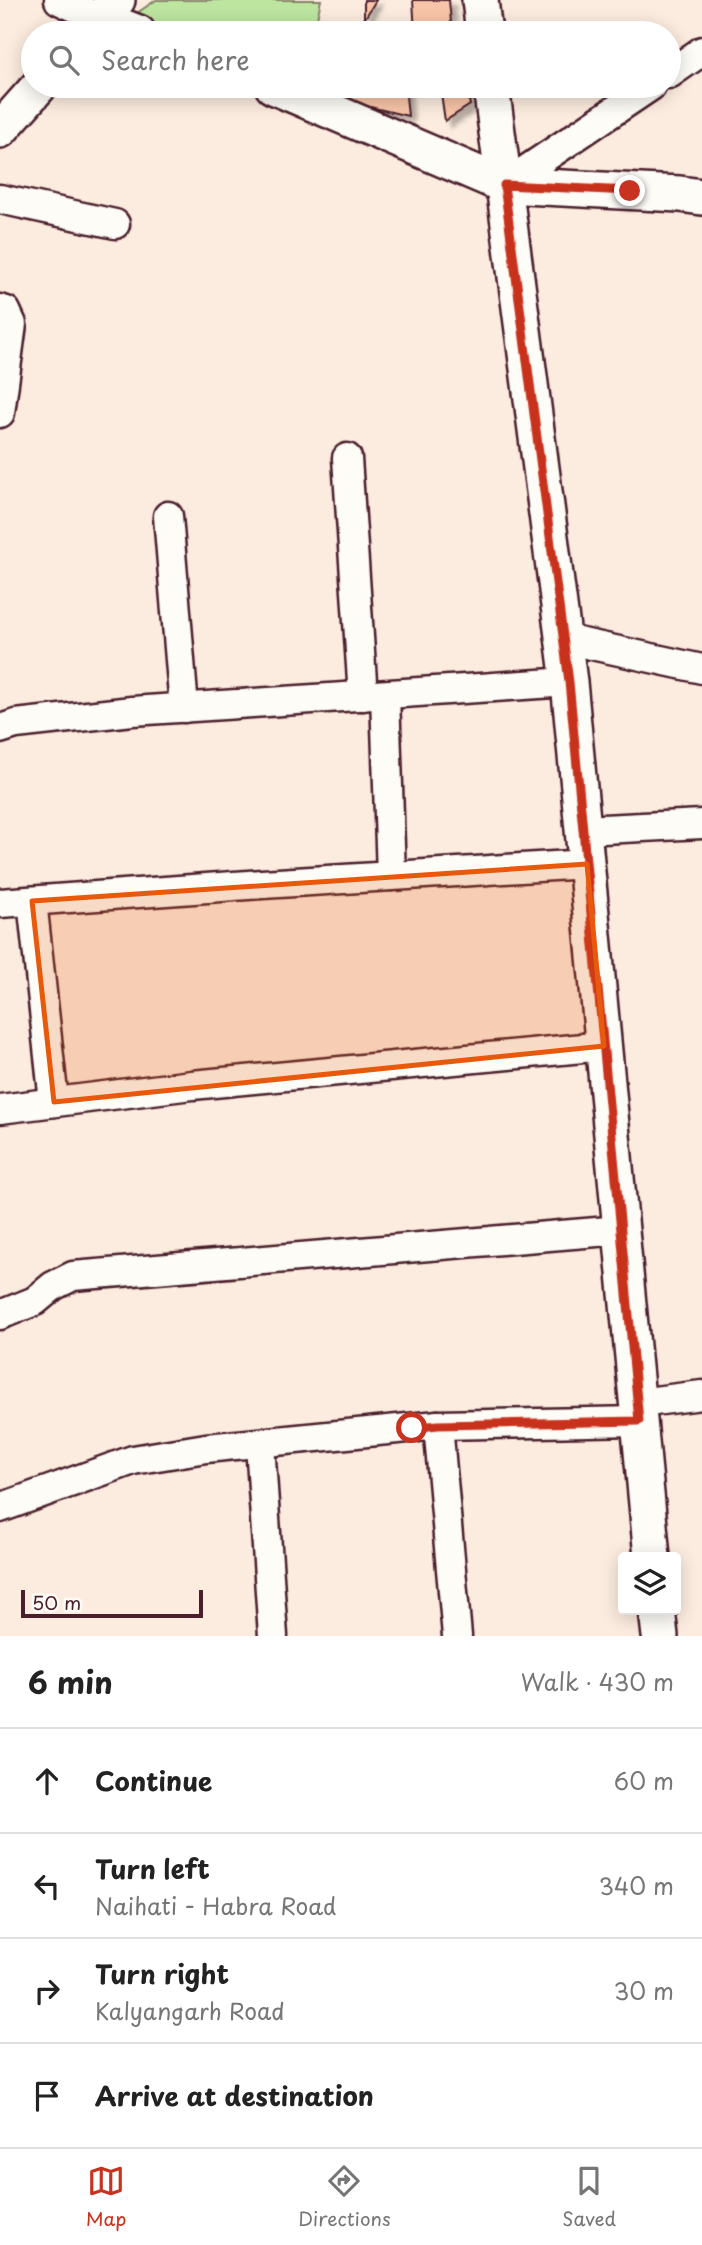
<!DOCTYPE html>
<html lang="en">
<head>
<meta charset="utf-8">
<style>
  :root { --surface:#fff; --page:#f2f2f2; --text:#222; --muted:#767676; --line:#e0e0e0; --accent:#c8321e }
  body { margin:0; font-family:"Playpen Sans",sans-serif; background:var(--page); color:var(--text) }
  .controls { position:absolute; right:21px; bottom:21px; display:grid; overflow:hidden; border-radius:7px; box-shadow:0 4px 18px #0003 }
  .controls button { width:63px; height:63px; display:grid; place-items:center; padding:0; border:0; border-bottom:2px solid var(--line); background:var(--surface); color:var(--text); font:35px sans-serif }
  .scale { position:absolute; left:21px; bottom:18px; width:182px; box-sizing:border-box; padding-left:7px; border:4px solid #4a1f2b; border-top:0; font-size:19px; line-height:24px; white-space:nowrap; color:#4a1f2b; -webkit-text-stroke:5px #fdfcf7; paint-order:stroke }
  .stop { position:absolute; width:21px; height:21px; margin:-16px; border:5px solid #c8321e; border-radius:50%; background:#fff }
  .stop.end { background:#c8321e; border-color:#fff; box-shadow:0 2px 7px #0008 }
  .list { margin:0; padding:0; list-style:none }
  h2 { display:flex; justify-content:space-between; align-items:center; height:91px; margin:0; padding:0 28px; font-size:30px }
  h2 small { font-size:23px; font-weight:400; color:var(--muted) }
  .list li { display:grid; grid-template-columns:46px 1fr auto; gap:21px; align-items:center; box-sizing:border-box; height:105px; padding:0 28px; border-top:2px solid var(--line) }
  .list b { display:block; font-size:26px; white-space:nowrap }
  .list p { margin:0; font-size:23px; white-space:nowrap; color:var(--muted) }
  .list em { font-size:23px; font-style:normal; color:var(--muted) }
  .icon { flex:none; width:38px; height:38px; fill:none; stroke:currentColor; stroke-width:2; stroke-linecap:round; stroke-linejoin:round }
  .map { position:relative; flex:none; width:702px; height:1636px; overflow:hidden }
  .search { position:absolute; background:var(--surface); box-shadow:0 4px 18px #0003; left:21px; right:21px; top:21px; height:77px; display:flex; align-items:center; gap:18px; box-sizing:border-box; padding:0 24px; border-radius:38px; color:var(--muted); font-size:26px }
  .sheet { height:511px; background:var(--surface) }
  nav { display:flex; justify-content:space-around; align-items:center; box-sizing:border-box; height:98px; border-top:2px solid var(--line); background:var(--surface); font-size:19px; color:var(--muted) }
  nav a { display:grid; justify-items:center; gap:4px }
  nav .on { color:var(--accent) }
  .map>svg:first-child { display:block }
</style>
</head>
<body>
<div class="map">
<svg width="702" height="1636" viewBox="0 0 702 1636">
  <defs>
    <filter id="shadow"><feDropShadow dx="6" dy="6" stdDeviation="2" flood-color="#0004"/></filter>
  </defs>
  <rect width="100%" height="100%" fill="#fcecdf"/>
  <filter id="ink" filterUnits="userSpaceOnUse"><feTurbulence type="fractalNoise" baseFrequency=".0143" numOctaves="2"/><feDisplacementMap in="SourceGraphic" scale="14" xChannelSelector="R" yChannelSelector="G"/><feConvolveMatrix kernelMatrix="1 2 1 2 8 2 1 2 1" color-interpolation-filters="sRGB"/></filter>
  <g filter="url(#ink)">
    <path fill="#bde5a0" stroke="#848266" stroke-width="2" d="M156 0H321L314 33H153L124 22Z"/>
    <g fill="#f8c5a8" stroke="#4a1f2b" stroke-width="2" filter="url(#shadow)">
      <path d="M364 0H376L364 20Z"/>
      <path d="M413 0H449L452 33H415Z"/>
      <path d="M346 86H405L408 116 345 101Z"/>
      <path d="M440 86H466L470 105 445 121Z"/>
    </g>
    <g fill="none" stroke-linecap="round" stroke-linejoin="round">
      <g stroke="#4a1f2b" stroke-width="33">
        <g id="minor">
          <path d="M59 0 99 18"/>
          <path d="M669 74 702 51"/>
          <path d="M504 185 651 86"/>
          <path d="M0 199 115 224"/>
          <path d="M0 309 6 311 12 324 0 413"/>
          <path d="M347 458 363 696"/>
          <path d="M168 516 184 708"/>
          <path d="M564 639 702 669"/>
          <path d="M385 695 391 876"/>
          <path d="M0 729 16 724 132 711 569 682"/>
          <path d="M583 830 702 824"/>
          <path d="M32 901 54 1102"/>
          <path d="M0 903 262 884 587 864"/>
          <path d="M0 1109 192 1085 604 1046"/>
          <path d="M0 1315 35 1301 53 1286 73 1276 621 1230"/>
          <path d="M638 1403 702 1395"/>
          <path d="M438 1425 457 1636"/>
          <path d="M260 1444 273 1636"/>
          <path d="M0 1508 133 1460 206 1448 438 1425 639 1421"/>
        </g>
      </g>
      <g stroke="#4a1f2b" stroke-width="40">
        <g id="major">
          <path d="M480 0 484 33"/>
          <path d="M99 18 138 33"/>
          <path d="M86 33 117 0"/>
          <path d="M273 86 504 185 680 194 702 197"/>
          <path d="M491 86 569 682 652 1557"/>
          <path d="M0 130 39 86"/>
          <path d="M657 1610 660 1636"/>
        </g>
      </g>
      <use href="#minor" stroke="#fdfcf7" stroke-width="28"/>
      <use href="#major" stroke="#fdfcf7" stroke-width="35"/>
    </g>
  </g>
  <g fill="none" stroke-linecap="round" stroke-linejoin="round" filter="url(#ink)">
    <path stroke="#c8321e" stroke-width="9" d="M412 1428 438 1425 639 1421 569 682 504 185 630 191"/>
  </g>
  <path fill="#e8590c" fill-opacity="0.2" stroke="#e8590c" stroke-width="5" stroke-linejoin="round" d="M587 864 604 1046 54 1102 32 901Z"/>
</svg>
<div class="controls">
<button><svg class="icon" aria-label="layers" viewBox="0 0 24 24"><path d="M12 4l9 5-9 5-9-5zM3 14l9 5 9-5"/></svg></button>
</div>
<div class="scale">50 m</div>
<div class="stop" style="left:412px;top:1428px"></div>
<div class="stop end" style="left:630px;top:191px"></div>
<div class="search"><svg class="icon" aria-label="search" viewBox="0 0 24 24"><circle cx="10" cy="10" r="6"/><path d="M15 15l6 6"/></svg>Search here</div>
</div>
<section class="sheet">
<h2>6 min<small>Walk · 430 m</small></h2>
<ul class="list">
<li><svg class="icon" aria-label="ahead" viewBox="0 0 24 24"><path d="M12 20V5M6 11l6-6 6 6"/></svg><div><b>Continue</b></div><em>60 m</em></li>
<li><svg class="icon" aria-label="left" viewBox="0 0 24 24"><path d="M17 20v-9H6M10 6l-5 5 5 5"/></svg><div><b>Turn left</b><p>Naihati - Habra Road</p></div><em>340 m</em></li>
<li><svg class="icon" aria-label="right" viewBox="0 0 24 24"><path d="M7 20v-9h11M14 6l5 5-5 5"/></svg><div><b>Turn right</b><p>Kalyangarh Road</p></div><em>30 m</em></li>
<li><svg class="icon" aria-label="arrive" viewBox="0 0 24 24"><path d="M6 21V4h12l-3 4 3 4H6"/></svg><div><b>Arrive at destination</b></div></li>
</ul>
</section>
<nav>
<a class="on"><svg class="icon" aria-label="map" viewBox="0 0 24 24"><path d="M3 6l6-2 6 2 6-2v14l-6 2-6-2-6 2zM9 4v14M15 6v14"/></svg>Map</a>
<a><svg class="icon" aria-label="directions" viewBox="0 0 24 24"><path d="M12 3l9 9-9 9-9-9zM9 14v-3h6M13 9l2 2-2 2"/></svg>Directions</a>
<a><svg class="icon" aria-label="saved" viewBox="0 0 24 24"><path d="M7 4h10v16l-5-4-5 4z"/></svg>Saved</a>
</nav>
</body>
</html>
